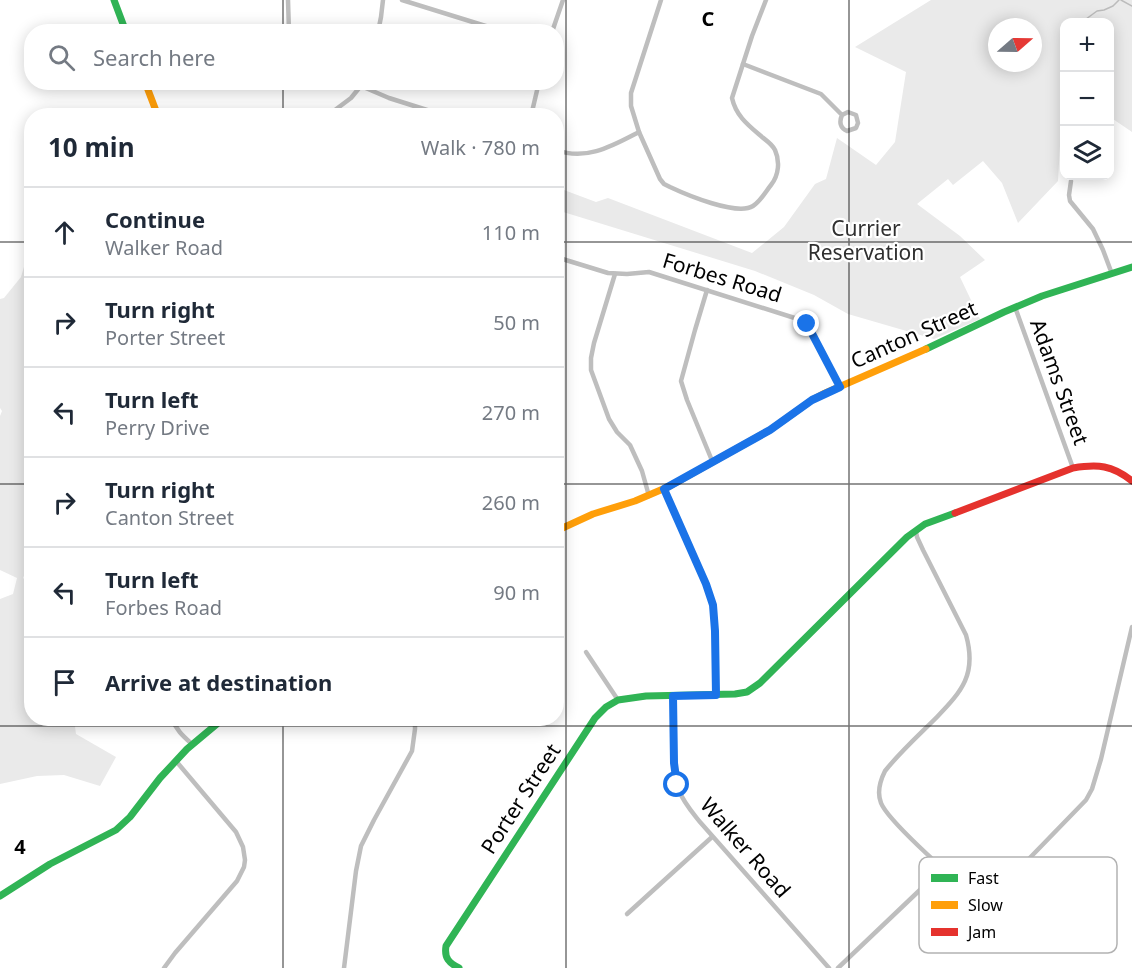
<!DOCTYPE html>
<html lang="en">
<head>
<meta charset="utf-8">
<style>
  :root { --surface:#fff; --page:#f2f2f3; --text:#1f2937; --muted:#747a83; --line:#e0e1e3 }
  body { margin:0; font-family:"Noto Sans",sans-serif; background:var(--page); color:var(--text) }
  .controls { position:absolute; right:18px; top:18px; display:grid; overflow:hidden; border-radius:12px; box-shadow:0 3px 15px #0003 }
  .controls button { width:54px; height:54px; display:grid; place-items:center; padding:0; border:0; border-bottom:2px solid var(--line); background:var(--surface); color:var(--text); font:30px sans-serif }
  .compass { position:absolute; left:988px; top:18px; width:54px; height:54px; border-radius:50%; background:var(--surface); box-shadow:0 3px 15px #0003; rotate:70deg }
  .stop { position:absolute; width:18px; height:18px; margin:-14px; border:4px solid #1a73e8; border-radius:50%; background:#fff }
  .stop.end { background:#1a73e8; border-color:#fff; box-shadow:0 2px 6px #0008 }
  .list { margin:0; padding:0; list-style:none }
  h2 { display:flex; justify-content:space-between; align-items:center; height:78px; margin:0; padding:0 24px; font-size:26px }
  h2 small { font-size:20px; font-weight:400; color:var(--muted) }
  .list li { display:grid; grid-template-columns:39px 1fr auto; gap:18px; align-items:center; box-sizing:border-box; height:90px; padding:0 24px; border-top:2px solid var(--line) }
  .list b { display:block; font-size:22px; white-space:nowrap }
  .list p { margin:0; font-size:20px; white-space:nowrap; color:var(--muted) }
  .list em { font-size:20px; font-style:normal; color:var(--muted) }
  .icon { flex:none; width:33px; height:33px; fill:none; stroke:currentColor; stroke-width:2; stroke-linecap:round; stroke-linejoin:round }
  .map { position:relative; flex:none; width:1132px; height:968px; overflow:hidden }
  .search { position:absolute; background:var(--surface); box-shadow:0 3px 15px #0003; left:24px; top:24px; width:540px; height:66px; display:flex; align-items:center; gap:15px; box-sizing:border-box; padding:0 21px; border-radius:24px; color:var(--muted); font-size:22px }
  .panel { position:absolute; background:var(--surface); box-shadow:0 3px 15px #0003; left:24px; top:108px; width:540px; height:618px; border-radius:24px }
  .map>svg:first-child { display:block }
</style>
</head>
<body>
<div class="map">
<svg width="1132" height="968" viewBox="0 0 1132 968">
  <rect width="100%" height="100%" fill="#fff"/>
  <g fill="#eaeaea" fill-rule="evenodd">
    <path d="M931 0H1132V132L1110 117V22H1064V138L1060 145 1058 181 1018 223 1002 183 983 161 953 185 948 179 917 204 960 236 985 260 960 277 980 319 934 339 848 314 814 295 755 271 560 211 564 190 596 202 608 198 752 253 784 227 815 184 826 179 837 138 876 165 895 142 906 72 855 47ZM997 27H1033V63H997Z"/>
    <path d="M31 227 32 557 23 578 31 585 32 718 74 719 76 734 116 757 100 786 64 775 37 776 0 784V599L13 594 17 578 0 570V416L2 411 0 408V299L4 298 21 277 31 243Z"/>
  </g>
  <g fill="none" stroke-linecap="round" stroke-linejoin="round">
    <g stroke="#bcbcbc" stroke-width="1.5">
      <path d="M1121 0 1132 6"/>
      <path d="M1082 22 1097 11 1104 10 1113 6 1119 0"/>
    </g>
    <g stroke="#bebebe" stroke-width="4.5">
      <path d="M288 0 289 32"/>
      <path d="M402 0 505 32"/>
      <path d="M378 32 381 17 383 0"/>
      <path d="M552 32 563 0"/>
      <path d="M743 64 821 94 842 115C839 122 840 128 847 131L856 128 858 123 856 115 848 112 842 115"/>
      <path d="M338 82 361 86 389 98 446 116"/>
      <path d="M327 116 351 98 364 82"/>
      <path d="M531 116 539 82"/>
      <path d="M639 132 660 179 664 184 670 187C687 195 737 216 753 206 761 201 766 191 771 185 779 175 780 161 775 150 772 144 767 141 762 137 748 125 736 116 732 98L752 36 766 0"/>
      <path d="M556 150C587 161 612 146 639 132L631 106V93L661 0"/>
      <path d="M1071 181 1069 195 1070 201 1093 229 1103 250 1112 274"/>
      <path d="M556 257 608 273 627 274 649 272 801 320C815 330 831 370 840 386"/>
      <path d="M615 274 594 343 591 358V370L609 419 617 432 630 445 642 471 649 496"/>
      <path d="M707 290 695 330 681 381 687 400 713 463"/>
      <path d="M1015 307 1073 468"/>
      <path d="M664 489 706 584 713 605 715 631 716 695"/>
      <path d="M916 532 917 537 923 550 966 635C977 674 962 691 937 717 919 735 900 752 885 771 880 781 877 793 881 803 887 818 948 877 964 882 984 888 1003 881 1020 868L1086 800 1092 789 1101 759 1132 627"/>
      <path d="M586 652 618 700"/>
      <path d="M673 696C673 723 670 767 679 790 683 802 692 812 700 822L829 968"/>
      <path d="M172 718C176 730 183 736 192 744"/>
      <path d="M627 914 712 837"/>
      <path d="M164 968 175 953 237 881 244 867 245 860 243 847 236 832 176 761"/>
      <path d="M344 968 356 871 361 846 374 820 412 751 415 729V718"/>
      <path d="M838 968 943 868"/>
    </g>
    <g stroke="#30b455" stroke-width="7">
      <path d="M114 0 126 32"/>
      <path d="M926 349 1004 312 1042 296 1132 267"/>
      <path d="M0 896 50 864 116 830 130 817 160 778 187 749 224 718"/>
      <path d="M459 968C449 963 444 958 446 946L595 718 606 707 618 700 646 696 735 694 747 692 760 683 907 537 925 524 955 513"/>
    </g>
    <g stroke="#ff9f0a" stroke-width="7">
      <path d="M145 82 158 116"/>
      <path d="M556 531 593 514 635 501 670 486 770 430 812 400 823 394 926 349"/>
    </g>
    <path stroke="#e5322d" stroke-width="7" d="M955 513 1073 468C1098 464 1112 465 1132 481"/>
  </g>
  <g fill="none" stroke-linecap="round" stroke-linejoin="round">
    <path stroke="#1a73e8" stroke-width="8" d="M677 785 674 763 673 696 716 695 715 631 713 605 706 584 664 489 770 430 812 400 840 387 807 324"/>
  </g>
  <path fill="none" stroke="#000" stroke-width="1.5" stroke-opacity="0.55" d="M283 0V32M566 0V968M849 0V968M283 82V116M0 242H32M556 242H1132M0 484H32M556 484H1132M283 718V968M0 726H1132"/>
  <g text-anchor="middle" stroke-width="4.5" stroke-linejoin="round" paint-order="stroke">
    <g font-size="21" fill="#2f2f2f" stroke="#fff">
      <text x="866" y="236">Currier<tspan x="866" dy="24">Reservation</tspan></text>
    </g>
    <g font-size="21" fill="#000" stroke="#fff">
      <text transform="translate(722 278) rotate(17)" y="7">Forbes Road</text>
      <text transform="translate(914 335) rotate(-24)" y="7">Canton Street</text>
      <text transform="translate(1059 382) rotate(70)" y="7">Adams Street</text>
      <text transform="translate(521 799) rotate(-57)" y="7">Porter Street</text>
      <text transform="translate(745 848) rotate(49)" y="7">Walker Road</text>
    </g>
  </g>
  <rect x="919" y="857" width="198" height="96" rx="9" fill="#fff" stroke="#b2b2b2" stroke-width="1.5"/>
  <rect x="931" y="874" width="27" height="8" fill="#30b455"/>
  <rect x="931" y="901" width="27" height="8" fill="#ff9f0a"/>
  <rect x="931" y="928" width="27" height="8" fill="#e5322d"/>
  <g font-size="16" fill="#000">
    <text x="968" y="884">Fast</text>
    <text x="968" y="911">Slow</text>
    <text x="968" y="938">Jam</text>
  </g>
  <g font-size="20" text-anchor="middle" font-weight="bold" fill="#000" stroke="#fff" stroke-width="4.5" stroke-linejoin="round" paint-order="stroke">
    <text x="708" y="26">C</text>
    <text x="20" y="854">4</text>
  </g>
</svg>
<div class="controls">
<button>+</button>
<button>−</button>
<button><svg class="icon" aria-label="layers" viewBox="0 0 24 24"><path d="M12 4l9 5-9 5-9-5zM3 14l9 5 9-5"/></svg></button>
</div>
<svg class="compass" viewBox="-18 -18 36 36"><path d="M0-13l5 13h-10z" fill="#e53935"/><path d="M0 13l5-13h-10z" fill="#747a83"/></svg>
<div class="stop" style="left:677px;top:785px"></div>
<div class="stop end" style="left:807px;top:324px"></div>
<div class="search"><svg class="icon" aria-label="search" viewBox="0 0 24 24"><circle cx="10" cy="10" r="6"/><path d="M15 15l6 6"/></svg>Search here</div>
<section class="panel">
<h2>10 min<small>Walk · 780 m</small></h2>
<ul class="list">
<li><svg class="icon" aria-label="ahead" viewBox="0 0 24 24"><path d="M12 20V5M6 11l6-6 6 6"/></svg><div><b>Continue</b><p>Walker Road</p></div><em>110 m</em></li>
<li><svg class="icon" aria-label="right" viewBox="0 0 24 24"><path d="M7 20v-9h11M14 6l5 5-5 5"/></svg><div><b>Turn right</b><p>Porter Street</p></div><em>50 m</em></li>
<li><svg class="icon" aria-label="left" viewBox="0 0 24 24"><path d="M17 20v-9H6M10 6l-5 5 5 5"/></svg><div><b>Turn left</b><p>Perry Drive</p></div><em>270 m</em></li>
<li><svg class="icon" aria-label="right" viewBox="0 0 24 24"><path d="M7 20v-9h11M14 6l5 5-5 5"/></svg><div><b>Turn right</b><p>Canton Street</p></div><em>260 m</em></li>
<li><svg class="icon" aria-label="left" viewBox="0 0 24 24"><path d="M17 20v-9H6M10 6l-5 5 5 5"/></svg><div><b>Turn left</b><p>Forbes Road</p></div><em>90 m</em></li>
<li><svg class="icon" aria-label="arrive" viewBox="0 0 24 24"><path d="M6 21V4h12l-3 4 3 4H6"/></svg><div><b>Arrive at destination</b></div></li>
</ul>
</section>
</div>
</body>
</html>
